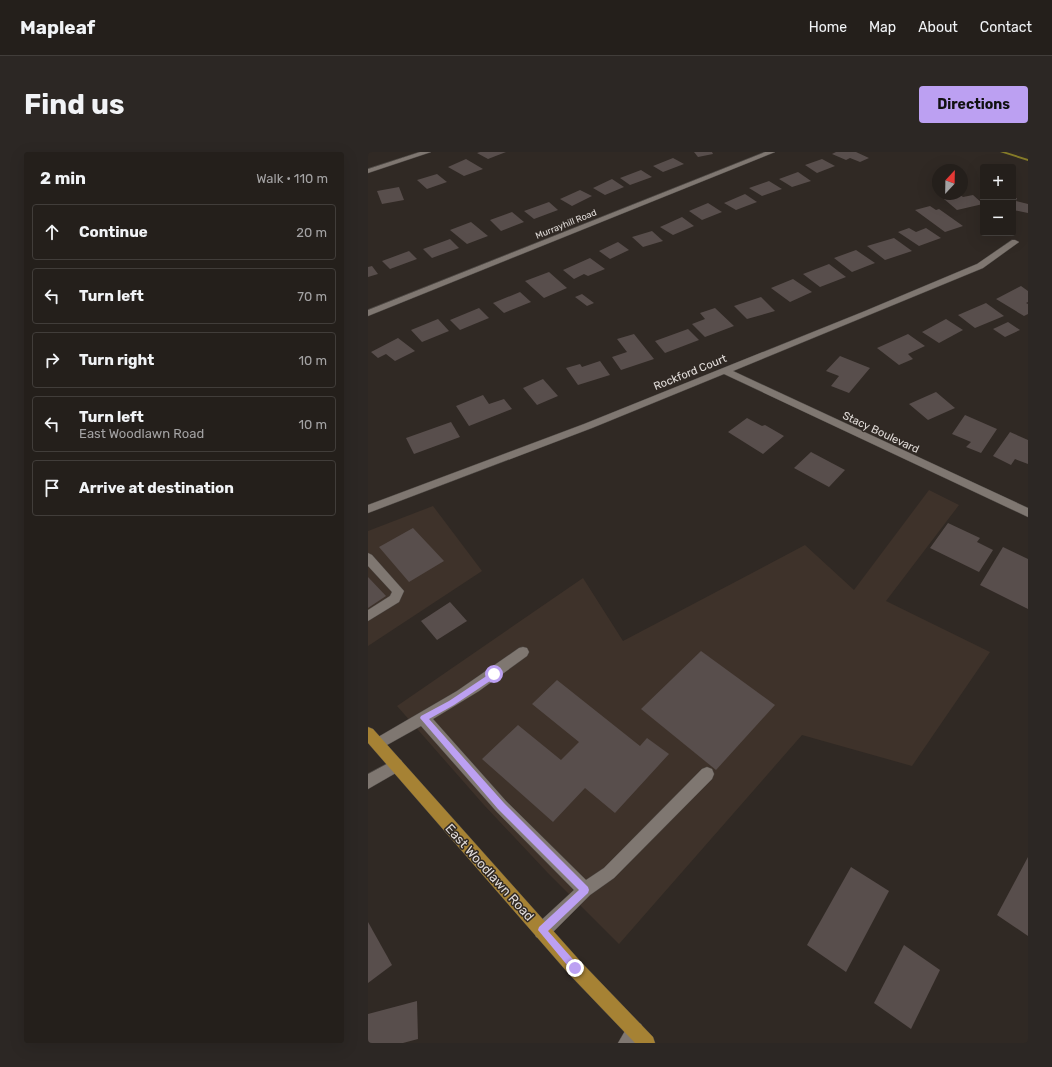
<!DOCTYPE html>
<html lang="en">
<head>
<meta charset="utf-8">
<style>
  :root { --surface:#241f1b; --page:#2c2724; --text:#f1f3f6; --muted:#a3a2a3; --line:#413d3a; --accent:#bca0f2 }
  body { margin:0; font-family:Rubik,sans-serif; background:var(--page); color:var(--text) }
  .controls { position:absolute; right:12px; top:12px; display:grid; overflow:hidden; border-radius:4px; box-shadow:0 4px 16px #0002 }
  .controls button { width:36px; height:36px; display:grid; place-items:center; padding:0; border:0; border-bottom:1px solid var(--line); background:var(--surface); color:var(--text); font:20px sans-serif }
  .compass { position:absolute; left:564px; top:12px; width:36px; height:36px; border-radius:50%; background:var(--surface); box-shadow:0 4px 16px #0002; rotate:22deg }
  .stop { position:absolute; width:12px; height:12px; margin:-9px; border:3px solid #bca0f2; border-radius:50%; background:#fff }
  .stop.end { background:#bca0f2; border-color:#fff; box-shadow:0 1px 4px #0008 }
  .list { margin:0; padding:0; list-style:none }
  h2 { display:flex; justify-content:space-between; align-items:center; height:52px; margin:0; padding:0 16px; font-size:17px }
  h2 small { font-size:13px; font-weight:400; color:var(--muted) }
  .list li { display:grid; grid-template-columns:26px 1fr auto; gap:12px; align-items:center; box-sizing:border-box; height:56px; margin:0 8px 8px; padding:0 8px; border:1px solid var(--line); border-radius:4px }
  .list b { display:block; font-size:15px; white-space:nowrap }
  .list p { margin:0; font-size:13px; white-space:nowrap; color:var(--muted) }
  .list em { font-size:13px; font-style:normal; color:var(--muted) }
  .icon { flex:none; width:22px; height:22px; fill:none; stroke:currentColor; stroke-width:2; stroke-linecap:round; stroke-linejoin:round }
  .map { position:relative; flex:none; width:660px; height:891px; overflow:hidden; border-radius:4px }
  header { display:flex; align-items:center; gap:24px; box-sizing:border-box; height:56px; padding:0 20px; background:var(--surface); border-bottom:1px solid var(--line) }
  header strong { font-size:19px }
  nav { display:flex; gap:22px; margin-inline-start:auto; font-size:14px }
  .intro { display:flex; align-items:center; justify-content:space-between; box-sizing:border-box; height:96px; padding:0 24px }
  h1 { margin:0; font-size:28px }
  .button { padding:10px 18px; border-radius:4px; background:var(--accent); color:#111; font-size:14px; font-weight:700 }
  main { display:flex; gap:24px; padding:0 24px }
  aside { flex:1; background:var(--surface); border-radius:4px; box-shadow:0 4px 16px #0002 }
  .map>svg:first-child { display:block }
</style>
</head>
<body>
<header>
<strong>Mapleaf</strong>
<nav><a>Home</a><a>Map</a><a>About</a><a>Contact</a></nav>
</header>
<div class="intro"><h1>Find us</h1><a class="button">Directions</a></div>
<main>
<aside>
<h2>2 min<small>Walk · 110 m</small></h2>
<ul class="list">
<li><svg class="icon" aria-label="ahead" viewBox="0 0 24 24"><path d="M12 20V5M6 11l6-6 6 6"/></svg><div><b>Continue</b></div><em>20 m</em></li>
<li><svg class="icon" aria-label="left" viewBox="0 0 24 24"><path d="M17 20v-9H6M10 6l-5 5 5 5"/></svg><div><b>Turn left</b></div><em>70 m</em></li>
<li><svg class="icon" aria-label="right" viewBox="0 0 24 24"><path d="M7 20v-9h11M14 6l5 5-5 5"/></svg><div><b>Turn right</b></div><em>10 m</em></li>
<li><svg class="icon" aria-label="left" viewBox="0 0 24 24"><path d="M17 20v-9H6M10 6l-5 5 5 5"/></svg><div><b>Turn left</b><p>East Woodlawn Road</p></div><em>10 m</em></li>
<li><svg class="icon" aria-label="arrive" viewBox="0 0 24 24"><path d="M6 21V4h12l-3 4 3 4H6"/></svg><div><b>Arrive at destination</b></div></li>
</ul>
</aside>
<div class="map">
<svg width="660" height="891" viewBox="0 0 660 891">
  <rect width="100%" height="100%" fill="#302924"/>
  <g fill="#3e322a">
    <path d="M561 338 591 353 518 449 622 500 544 614 434 583 251 792 179 720 116 653 29 554 215 426 255 489 437 393 486 438Z"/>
    <path d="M65 354 114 419 0 494V379Z"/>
  </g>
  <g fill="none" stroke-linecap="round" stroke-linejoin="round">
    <path fill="#857b28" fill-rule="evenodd" d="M632 0H638L660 7V9Z"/>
  </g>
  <g fill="#584e4c">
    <path d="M112 0H138L120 7 109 1Z"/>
    <path d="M326 0H344L345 2 330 5Z"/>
    <path d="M468 0H488L501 6 492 10 482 6 478 8 464 2Z"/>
    <path d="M305 6 316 12 295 20 285 14Z"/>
    <path d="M98 7 115 17 96 24 80 15Z"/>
    <path d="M454 7 467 14 449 21 437 13Z"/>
    <path d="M273 18 284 25 262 33 252 26Z"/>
    <path d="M430 20 443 29 424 35 411 27Z"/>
    <path d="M69 22 79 30 59 37 49 28Z"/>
    <path d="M244 27 256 35 237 43 225 36Z"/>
    <path d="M401 29 414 37 394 44 381 36Z"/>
    <path d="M31 35 36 48 14 52 9 39Z"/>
    <path d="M212 38 224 44 204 54 192 47Z"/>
    <path d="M377 42 389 50 368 58 356 51Z"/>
    <path d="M592 43 595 45 605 43 615 52 589 58 576 47Z"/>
    <path d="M645 46H649L648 49 660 52V61L645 58Z"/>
    <path d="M181 50 190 58 166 67 156 59Z"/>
    <path d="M340 51 354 60 334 68 321 59Z"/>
    <path d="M562 54 568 58 571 57 595 74 577 80 547 58Z"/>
    <path d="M144 60 156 70 133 79 122 68Z"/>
    <path d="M314 65 326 74 305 83 292 75Z"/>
    <path d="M103 70 120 84 99 92 82 78Z"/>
    <path d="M541 76 548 80 558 76 573 86 551 94 530 80Z"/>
    <path d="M284 79 295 89 275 95 264 85Z"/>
    <path d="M526 86 544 99 517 108 499 94Z"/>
    <path d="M82 87 91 96 64 106 55 97Z"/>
    <path d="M250 90 261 98 242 107 231 99Z"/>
    <path d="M488 98 507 111 484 120 466 106Z"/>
    <path d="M41 99 49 107 22 117 14 109Z"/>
    <path d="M222 106 237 117 220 124 216 122 206 127 195 118Z"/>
    <path d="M461 112 478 125 452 135 435 122Z"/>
    <path d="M4 114 10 122 0 125V115Z"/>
    <path d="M181 120 199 136 176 146 157 129Z"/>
    <path d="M425 127 444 140 422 150 403 136Z"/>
    <path d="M653 134 660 139V150L658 151 660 152V162L656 164 628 147Z"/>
    <path d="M152 140 163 150 136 161 125 151Z"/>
    <path d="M214 142 226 151 219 154 207 145Z"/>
    <path d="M393 145 407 159 379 167 366 154Z"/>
    <path d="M618 151 636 164 607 176 590 163Z"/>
    <path d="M111 156 121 166 92 178 82 168Z"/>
    <path d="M347 156 366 174 337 185 324 172 337 167 332 161Z"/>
    <path d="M70 167 81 179 54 190 43 178Z"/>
    <path d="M578 167 595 178 571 191 554 180Z"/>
    <path d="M640 170 652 178 637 185 625 177Z"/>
    <path d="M320 177 331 188 297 201 287 189Z"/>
    <path d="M266 182 286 207 253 218 244 205 259 200 249 187Z"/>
    <path d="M540 182 557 194 540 202 545 207 531 213 509 196Z"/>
    <path d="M30 186 47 199 27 209 18 202 10 206 3 200Z"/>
    <path d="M472 204 502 216 481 241 463 234 471 224 458 219Z"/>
    <path d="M232 209 242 223 210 233 198 216 212 212 214 215Z"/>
    <path d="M175 227 190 244 169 253 155 236Z"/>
    <path d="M568 240 587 256 560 268 541 252Z"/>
    <path d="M115 243 121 252 136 247 144 257 101 274 88 254Z"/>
    <path d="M597 263 629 277 613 301 598 295 603 290 584 282Z"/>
    <path d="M379 266 394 274 397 273 416 284 395 302 360 280Z"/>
    <path d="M83 270 92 285 46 302 38 286Z"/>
    <path d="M642 280 660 288V312L647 307 643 313 625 304Z"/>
    <path d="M443 300 477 318 461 335 426 316Z"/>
    <path d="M580 371 612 386 609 390 625 398 611 420 562 396Z"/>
    <path d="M45 376 76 409 41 430 11 395Z"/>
    <path d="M635 395 660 407V457L612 433Z"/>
    <path d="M0 425 18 444 0 456Z"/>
    <path d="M82 450 99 469 69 488 53 469Z"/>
    <path d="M333 499 407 553 348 618 273 557Z"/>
    <path d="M189 528 272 594 279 586 301 602 247 661 217 636 185 670 114 607 150 573 193 608 211 590 164 552Z"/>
    <path d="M660 705V784L629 763Z"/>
    <path d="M483 715 521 739 478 820 439 793Z"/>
    <path d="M0 770 24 813 0 831Z"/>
    <path d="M536 793 572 818 543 877 506 851Z"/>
    <path d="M49 849 50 887 35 891H0V862Z"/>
  </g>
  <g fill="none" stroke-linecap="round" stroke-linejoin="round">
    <g stroke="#4c4743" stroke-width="1">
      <g id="minor">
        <path d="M52 0H63L0 21V17Z"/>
        <path d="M397 0H407L0 164V158Z"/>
        <path d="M644 88H647L651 90 615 116 365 219 660 356V365L356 222 224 276 0 361V353L216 272 497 159 609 112Z"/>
        <path d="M0 401 4 403 36 439 31 450 0 469V458L22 444 24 440 0 414Z"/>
        <path d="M155 495 159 496 161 500 159 504 111 539 65 567 138 649 218 728 236 716 334 617 339 615 344 617 346 622 344 627 246 726 222 743 180 785 174 787 168 785 166 779 168 773 206 738 128 659 53 574 10 598 5 596 3 592 5 588 89 539 151 496Z"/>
        <path d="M28 607 33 608 35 613 33 618 0 637V622Z"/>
        <path d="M267 870 273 872 275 878 268 891H250L261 872Z"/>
      </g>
    </g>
    <g stroke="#4c4743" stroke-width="1">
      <path id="major" d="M0 575 5 577 213 810 285 885 287 891H267L201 822 0 591Z"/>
    </g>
    <use href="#minor" fill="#7f7771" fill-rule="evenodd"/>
    <use href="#major" fill="#a68234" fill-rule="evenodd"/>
  </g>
  <path fill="#bca0f2" d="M126 519 129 522 128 525 86 553 61 567 136 651 220 735 221 738 220 741 180 779 210 813 212 816 210 819 207 820 204 819 170 778 171 775 211 738 130 657 52 566 53 564 81 549Z"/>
  <g text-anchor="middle" stroke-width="3" stroke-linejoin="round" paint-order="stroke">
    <g font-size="9" fill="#e1dcd9" stroke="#302924">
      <text transform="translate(198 72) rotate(-22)" y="3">Murrayhill Road</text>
    </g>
    <g font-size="11" fill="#e1dcd9" stroke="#302924">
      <text transform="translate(322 220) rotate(-22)" y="4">Rockford Court</text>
      <text transform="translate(513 280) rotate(25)" y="4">Stacy Boulevard</text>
    </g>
    <g font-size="13" fill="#e1dcd9" stroke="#302924">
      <text transform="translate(122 720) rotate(48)" y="5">East Woodlawn Road</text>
    </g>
  </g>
</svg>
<div class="controls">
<button>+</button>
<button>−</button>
</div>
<svg class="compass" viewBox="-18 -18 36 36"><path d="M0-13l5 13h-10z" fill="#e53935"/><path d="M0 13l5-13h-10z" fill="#a3a2a3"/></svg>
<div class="stop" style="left:126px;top:522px"></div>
<div class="stop end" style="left:207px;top:816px"></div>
</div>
</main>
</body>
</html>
